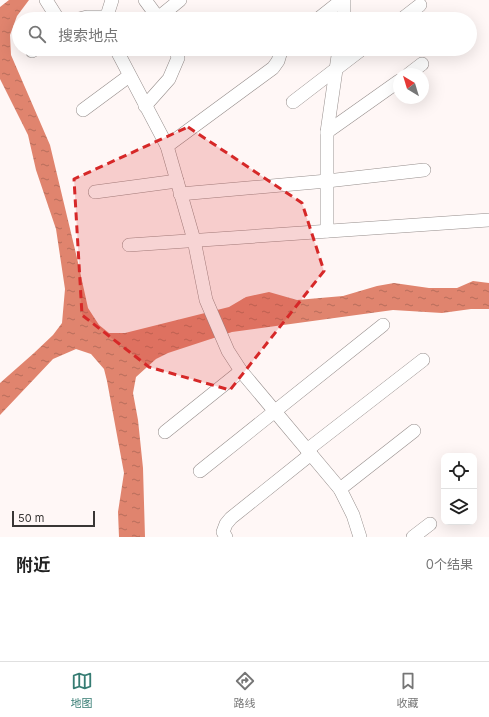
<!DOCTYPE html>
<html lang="zh">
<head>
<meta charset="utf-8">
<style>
  :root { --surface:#fff; --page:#f6f6f6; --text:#222; --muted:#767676; --line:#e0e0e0; --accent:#367c73 }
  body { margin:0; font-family:Inter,"Noto Sans SC",sans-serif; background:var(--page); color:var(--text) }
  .controls { position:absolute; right:12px; bottom:12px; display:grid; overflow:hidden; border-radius:8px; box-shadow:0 4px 16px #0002 }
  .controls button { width:36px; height:36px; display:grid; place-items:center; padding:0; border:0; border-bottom:1px solid var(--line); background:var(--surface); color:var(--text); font:20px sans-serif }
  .compass { position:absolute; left:393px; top:68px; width:36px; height:36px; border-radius:50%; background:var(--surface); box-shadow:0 4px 16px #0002; rotate:322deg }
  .scale { position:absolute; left:12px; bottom:10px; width:83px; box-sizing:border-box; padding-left:4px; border:2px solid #393635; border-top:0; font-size:11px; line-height:14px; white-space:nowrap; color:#393635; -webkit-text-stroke:3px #fff7f6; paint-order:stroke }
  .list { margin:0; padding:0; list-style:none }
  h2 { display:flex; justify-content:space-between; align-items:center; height:52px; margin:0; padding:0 16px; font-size:17px }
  h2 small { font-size:13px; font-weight:400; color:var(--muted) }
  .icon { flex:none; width:22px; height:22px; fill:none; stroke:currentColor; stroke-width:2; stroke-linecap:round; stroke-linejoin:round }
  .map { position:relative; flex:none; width:489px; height:537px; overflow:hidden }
  .search { position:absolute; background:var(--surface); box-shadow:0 4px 16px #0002; left:12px; right:12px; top:12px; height:44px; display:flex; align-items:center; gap:10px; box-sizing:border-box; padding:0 14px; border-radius:22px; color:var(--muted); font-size:15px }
  .sheet { height:124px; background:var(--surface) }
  nav { display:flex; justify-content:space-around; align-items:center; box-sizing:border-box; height:56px; border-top:1px solid var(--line); background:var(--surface); font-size:11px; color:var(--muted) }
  nav a { display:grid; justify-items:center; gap:2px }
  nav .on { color:var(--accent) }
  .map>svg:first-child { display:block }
</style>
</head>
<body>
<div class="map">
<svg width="489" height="537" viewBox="0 0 489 537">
  <defs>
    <pattern id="water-ripples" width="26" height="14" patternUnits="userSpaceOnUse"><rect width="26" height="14" fill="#e0846e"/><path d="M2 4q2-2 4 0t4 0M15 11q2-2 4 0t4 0" fill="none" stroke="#b76d5b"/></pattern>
  </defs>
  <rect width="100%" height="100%" fill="#fff7f6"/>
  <path fill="url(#water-ripples)" d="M9 0H29L17 16 10 35 11 55 50 145 77 258 88 308 99 325 109 333H125L229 307 246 297 269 292 297 300 343 296 377 286 394 283 429 288H457L473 281 489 283V309H471L442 313 393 310 232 332 168 353 156 359 136 377 133 393 138 420 143 468 145 537H119L118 512 124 473 107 381 104 369 91 354 76 349 53 359 0 415V383L34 353 53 335 62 323 65 289 56 229 36 170 28 135 0 79V7Z"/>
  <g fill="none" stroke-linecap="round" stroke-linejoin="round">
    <g stroke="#968e8c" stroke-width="14">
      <g id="minor">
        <path d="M46 0 58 19"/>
        <path d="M145 0 159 19"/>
        <path d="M344 0V19"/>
        <path d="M158 18 180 0"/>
        <path d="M79 19 87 17H105"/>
        <path d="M106 19 112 0"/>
        <path d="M318 19 342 0"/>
        <path d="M402 19 420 5"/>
        <path d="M116 49 167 146 194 240 206 300 228 351 241 371 340 489 353 515 360 537"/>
        <path d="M32 51 35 49"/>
        <path d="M409 74 422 64"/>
        <path d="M293 102 362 49"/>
        <path d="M145 106 169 79 178 58 176 49"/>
        <path d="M83 110 129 76"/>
        <path d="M327 132 399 81"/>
        <path d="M167 146 273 68 278 61 281 51 282 49"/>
        <path d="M95 192 177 181"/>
        <path d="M180 194 327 181 424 170"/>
        <path d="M327 231V132L339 49"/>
        <path d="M129 245 489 220"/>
        <path d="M165 432 241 371"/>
        <path d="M307 450 423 360"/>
        <path d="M200 471 383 325"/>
        <path d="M340 489 414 431"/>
        <path d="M226 537 223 532 226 524 231 518 311 454"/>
        <path d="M413 537 430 524"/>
      </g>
    </g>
    <use href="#minor" stroke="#fff" stroke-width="13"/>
  </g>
  <path fill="#d62828" fill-opacity="0.2" stroke="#d62828" stroke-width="3" stroke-dasharray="8 5" stroke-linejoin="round" d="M188 127 302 203 324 271 230 390 149 367 82 315 74 179Z"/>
</svg>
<div class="controls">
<button><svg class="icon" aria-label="locate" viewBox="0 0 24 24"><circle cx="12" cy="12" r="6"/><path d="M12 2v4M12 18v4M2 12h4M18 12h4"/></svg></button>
<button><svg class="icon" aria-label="layers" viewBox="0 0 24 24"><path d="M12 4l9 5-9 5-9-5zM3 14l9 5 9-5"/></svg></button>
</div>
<svg class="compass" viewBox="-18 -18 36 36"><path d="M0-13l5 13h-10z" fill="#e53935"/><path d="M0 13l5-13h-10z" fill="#767676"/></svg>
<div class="scale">50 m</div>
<div class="search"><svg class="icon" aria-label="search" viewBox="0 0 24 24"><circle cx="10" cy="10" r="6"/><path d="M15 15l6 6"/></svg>搜索地点</div>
</div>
<section class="sheet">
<h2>附近<small>0个结果</small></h2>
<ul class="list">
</ul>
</section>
<nav>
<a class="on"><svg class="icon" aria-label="map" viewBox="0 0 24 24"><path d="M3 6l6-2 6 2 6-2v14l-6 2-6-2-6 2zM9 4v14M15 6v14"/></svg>地图</a>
<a><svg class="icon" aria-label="directions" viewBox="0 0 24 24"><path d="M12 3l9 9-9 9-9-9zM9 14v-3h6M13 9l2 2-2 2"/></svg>路线</a>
<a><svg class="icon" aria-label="saved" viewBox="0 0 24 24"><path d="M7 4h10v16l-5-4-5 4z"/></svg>收藏</a>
</nav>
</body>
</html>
